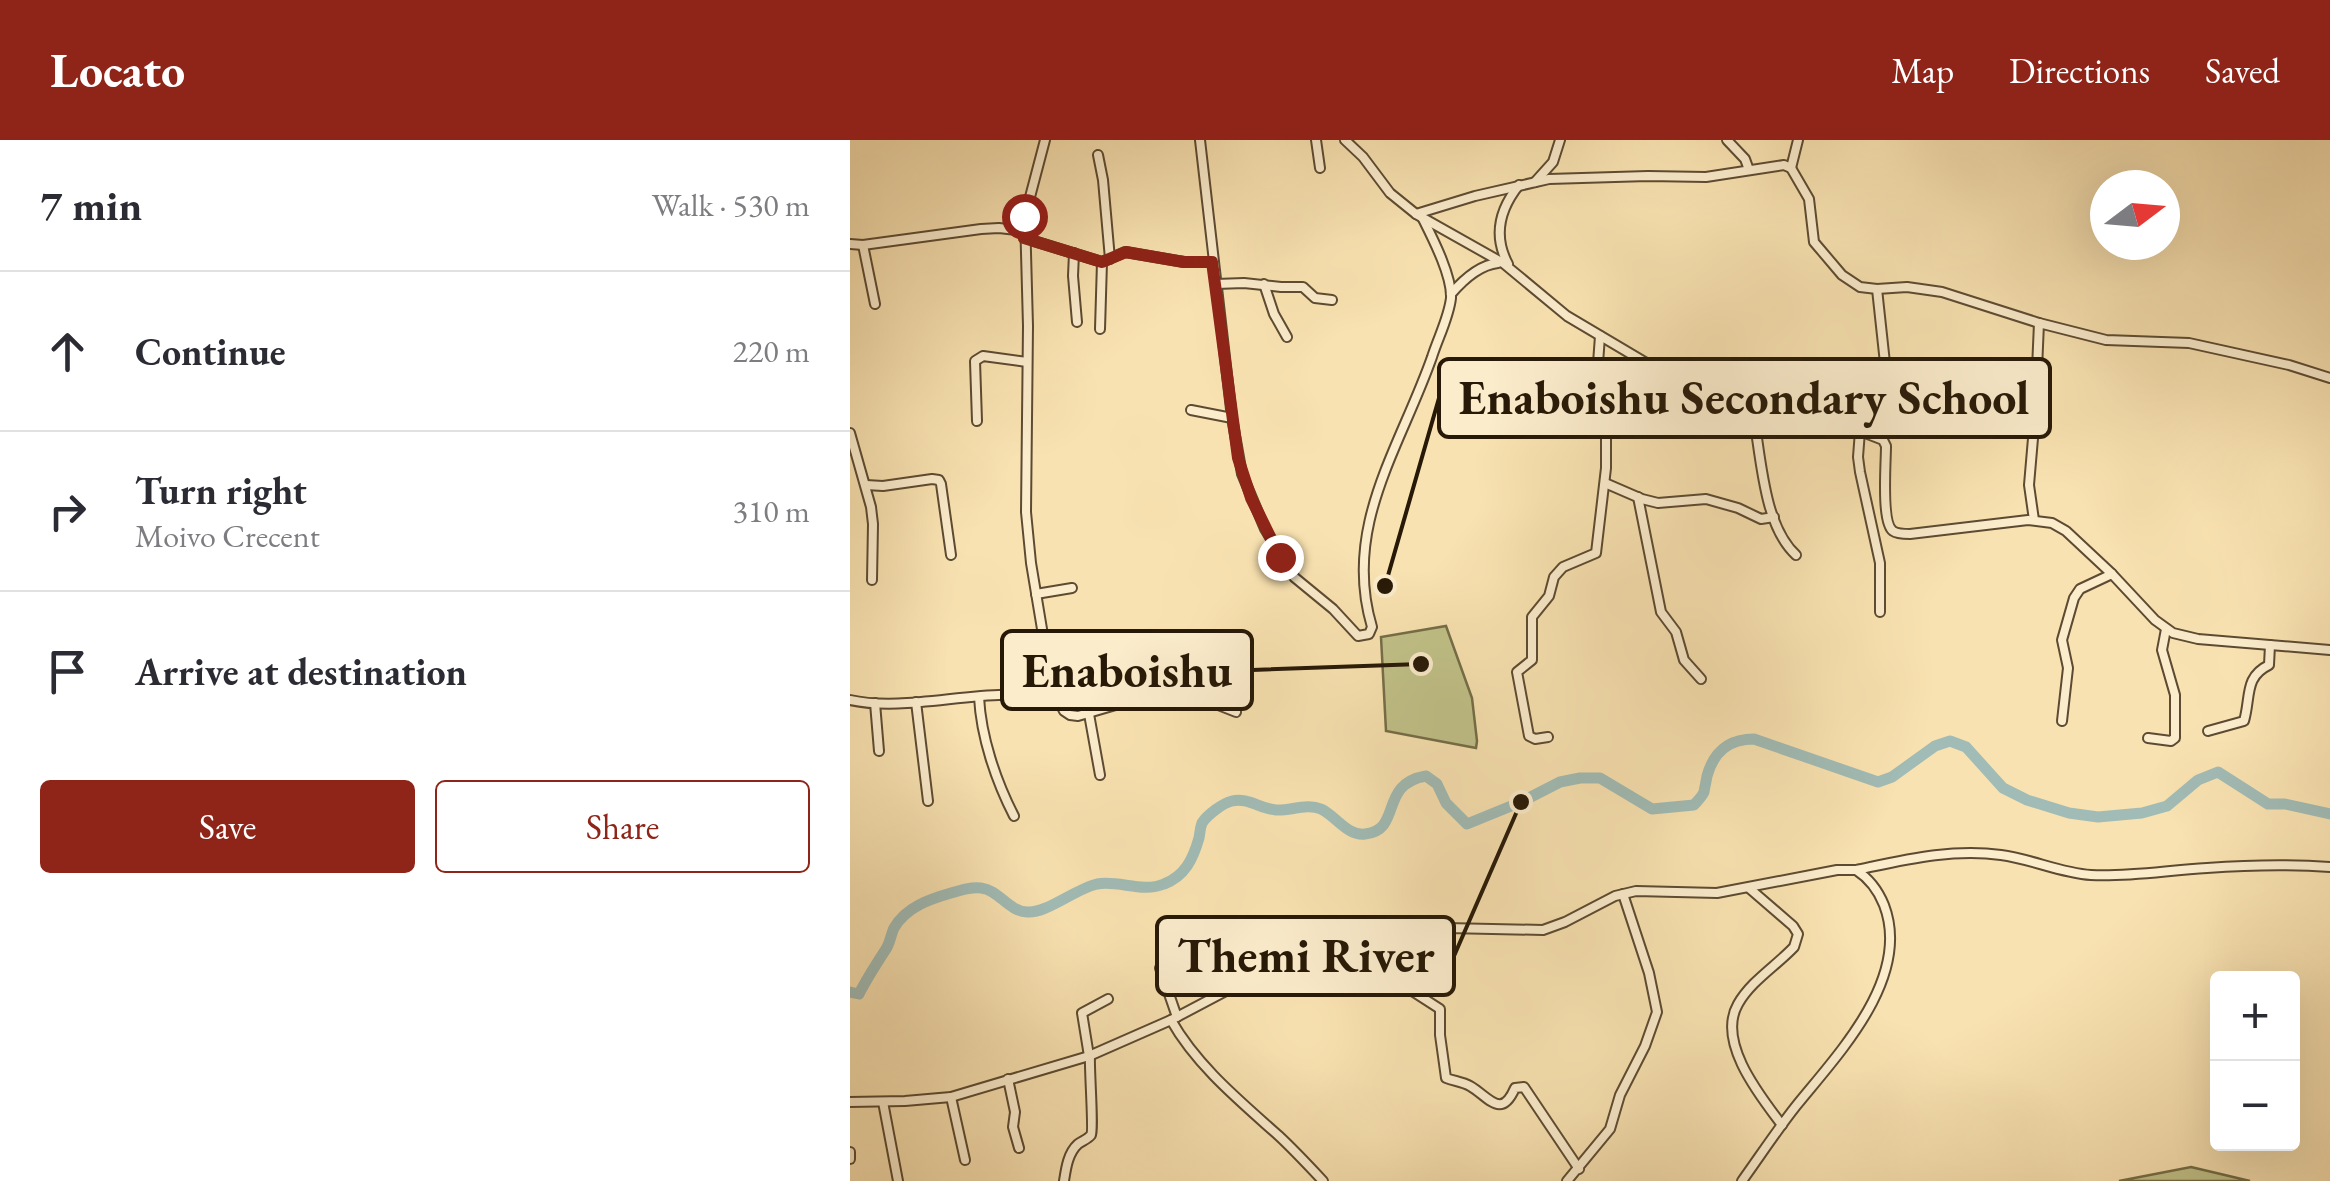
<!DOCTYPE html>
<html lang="en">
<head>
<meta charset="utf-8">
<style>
  :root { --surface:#fff; --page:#f7f7f7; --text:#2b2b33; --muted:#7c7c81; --line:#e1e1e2; --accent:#8f2418 }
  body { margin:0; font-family:"EB Garamond",serif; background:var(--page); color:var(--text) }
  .controls { position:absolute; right:30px; bottom:30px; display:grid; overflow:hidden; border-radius:10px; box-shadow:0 10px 40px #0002 }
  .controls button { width:90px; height:90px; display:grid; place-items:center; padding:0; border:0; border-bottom:2px solid var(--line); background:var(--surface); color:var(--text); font:50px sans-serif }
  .compass { position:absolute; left:1240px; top:30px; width:90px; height:90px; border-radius:50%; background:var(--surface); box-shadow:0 10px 40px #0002; rotate:74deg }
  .stop { position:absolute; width:30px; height:30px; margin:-22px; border:8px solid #8f2418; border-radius:50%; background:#fff }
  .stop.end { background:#8f2418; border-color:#fff; box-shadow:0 2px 10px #0008 }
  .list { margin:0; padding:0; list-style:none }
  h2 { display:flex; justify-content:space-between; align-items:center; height:130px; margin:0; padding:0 40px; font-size:42px }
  h2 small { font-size:32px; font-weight:400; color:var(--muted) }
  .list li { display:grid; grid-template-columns:65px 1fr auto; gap:30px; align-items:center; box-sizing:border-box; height:160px; padding:0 40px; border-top:2px solid var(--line) }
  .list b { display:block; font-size:38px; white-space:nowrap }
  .list p { margin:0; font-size:32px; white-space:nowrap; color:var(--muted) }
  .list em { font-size:32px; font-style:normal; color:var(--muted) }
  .actions { display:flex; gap:20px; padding:30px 40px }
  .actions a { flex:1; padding:22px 0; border:2px solid var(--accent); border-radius:10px; text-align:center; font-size:35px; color:var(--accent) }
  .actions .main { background:var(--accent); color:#fff }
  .icon { flex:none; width:55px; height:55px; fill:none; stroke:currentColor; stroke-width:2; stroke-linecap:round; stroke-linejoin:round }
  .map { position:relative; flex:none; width:1480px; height:1041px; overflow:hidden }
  header { display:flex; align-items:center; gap:60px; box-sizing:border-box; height:140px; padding:0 50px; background:var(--accent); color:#fff }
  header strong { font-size:48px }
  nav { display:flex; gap:55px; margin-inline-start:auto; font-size:35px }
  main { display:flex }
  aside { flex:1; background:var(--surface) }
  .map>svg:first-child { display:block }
</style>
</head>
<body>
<header>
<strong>Locato</strong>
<nav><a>Map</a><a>Directions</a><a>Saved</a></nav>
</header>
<main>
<aside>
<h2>7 min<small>Walk · 530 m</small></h2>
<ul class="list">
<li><svg class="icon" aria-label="ahead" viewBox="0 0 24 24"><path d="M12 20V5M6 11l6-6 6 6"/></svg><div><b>Continue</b></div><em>220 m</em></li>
<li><svg class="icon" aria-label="right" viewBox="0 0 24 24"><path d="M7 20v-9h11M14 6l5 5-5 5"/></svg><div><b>Turn right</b><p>Moivo Crecent</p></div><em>310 m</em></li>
<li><svg class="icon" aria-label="arrive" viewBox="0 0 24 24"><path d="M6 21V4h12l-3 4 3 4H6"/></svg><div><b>Arrive at destination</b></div></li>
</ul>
<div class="actions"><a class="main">Save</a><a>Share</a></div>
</aside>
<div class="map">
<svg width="1480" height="1041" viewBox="0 0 1480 1041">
  <rect width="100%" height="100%" fill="#f9e2b1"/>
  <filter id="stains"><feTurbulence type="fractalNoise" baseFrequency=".002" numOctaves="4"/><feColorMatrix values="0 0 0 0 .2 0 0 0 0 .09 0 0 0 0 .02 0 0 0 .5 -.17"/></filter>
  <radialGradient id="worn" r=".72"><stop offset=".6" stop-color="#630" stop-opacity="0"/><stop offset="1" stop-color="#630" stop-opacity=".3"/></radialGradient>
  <g fill="#c1c289" stroke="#746e48" stroke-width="2.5">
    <path d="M596 486 622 558 627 601 626 608 536 591 531 497Z"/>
    <path d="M1341 1027 1400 1041H1269Z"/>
  </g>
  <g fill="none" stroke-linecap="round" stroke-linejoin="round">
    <path stroke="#a1bcb6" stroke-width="11" d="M0 852 9 854C17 838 27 823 36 809 40 803 41 794 44 788 56 767 80 759 101 753 111 750 120 747 131 748 149 750 158 771 177 772 196 774 225 749 247 744 269 740 292 753 314 744 335 736 343 719 349 698 350 693 350 688 352 683 357 675 373 663 382 661 397 657 411 669 426 670 440 671 457 663 471 669 486 676 497 696 515 694 553 690 528 644 576 636L587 644 596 663 617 684 671 662 710 642 730 638H750L802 669 844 665C847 661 852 657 854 652 854 651 857 637 857 636 864 611 879 599 904 599L1028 642 1042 637 1085 606 1100 601 1116 607 1153 648 1177 660 1219 673 1248 677 1292 673 1317 666 1348 640 1368 632 1418 664H1435L1480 674"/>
    <g stroke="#5c4b32" stroke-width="12">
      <g id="street">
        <path d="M195 0 175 76 178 186 176 372 181 423 202 549 214 571 220 575 228 576 317 550H330L386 572"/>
        <path d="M350 0 382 278 392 334 415 389 444 437 483 469 508 496 519 494 522 487C492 387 550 308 582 217 588 198 599 177 601 158 602 136 583 99 573 79"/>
        <path d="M466 0 470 28"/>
        <path d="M495 0 513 17 540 53 566 74 653 123 717 176 803 227 871 259 918 270 963 273 1033 300 1036 306C1036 322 1031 383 1043 391 1047 394 1057 394 1060 394L1178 380 1202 383 1216 391 1262 434 1305 480 1323 493 1348 499 1480 510"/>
        <path d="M877 0 895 19 899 30"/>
        <path d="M248 15 253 40 260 119"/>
        <path d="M941 28 948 0"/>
        <path d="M685 42 703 22 710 0"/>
        <path d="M566 74 625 56 699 39 798 36 856 37 934 25 941 28 959 59 964 102 992 135 1010 147 1027 149 1057 147 1092 152 1189 183 1256 200 1339 203 1439 225 1480 238"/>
        <path d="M174 98 252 122 275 112 334 122H363"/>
        <path d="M0 104 13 105 131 89 149 88 174 91"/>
        <path d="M13 105 25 164"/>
        <path d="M224 113 223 136 227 182"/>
        <path d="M658 124C643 96 649 70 669 45"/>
        <path d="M366 144 394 143 431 147H453L465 158 482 160"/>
        <path d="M414 144 424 174 437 197"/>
        <path d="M1027 149 1035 223 1034 276 1039 284"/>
        <path d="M601 154C613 140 629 125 648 123"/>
        <path d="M250 189 252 122"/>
        <path d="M902 267C911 311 912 384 946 415"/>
        <path d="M341 270 382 278"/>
        <path d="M127 281 125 221 133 216 177 222"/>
        <path d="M840 291 845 248"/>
        <path d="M1010 291 1008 317 1010 332 1030 423V472"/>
        <path d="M0 293 21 367 23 384 22 440"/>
        <path d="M755 343 792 359 808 363 856 359 888 368 911 379 924 377"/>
        <path d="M16 345 33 346 82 339 89 340 91 344 101 415"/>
        <path d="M788 357 811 472 826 492 834 520 851 539"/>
        <path d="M1184 380 1179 345 1185 275 1189 183"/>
        <path d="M186 454 222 448"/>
        <path d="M129 557C131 597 146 641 164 676"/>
        <path d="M0 560C63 574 141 543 207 560"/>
        <path d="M66 562 78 661"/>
        <path d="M25 563 29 611"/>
        <path d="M239 574 250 635"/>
        <path d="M1212 581 1218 528 1212 500 1224 458 1230 449 1262 434"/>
        <path d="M1358 591 1394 581C1401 557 1394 537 1419 525L1420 505"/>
        <path d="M698 597 685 599 679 596 667 532 682 520V477L699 456 704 437 713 427 746 413 756 328V299L747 237 750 196"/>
        <path d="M1298 598 1321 601 1325 598V555L1312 510 1316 489"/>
        <path d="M1006 730C1054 720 1102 708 1151 715 1182 719 1210 733 1241 735 1280 737 1318 730 1357 728 1398 725 1439 724 1480 727"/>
        <path d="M899 748 943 786 948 794 944 807C926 826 901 841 888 864 866 902 911 957 932 985"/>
        <path d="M396 792 408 838"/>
        <path d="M542 792 554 843 559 849 590 869V895L596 938C604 941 613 942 620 946 639 957 651 980 665 948L674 947 729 1029"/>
        <path d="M310 828 327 877"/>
        <path d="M321 880C347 926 390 961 429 996 444 1010 459 1026 473 1041"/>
        <path d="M239 916 232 873 258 859"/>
        <path d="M158 939 165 972 163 987 169 1008"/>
        <path d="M101 957 115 1020"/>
        <path d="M0 962 55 961 101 957 239 916 321 880 393 842 432 836 456 814 482 800 500 796 597 788 693 790 715 782 765 756 786 751 867 753 987 730H1006C1020 739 1028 750 1034 765 1062 838 988 914 946 966 927 990 910 1016 892 1041"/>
        <path d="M33 962 48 1041"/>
        <path d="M0 1012V1019"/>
        <path d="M214 1041C216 1028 218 1013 228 1004 232 1001 238 999 241 995 244 990 239 928 240 915"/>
        <path d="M717 1041 760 989 770 955 795 906 807 872 799 833 773 754"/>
      </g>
    </g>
    <use href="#street" stroke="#fbeccc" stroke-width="8"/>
  </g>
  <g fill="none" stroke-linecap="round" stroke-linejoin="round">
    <path stroke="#8f2418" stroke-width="12" d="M174 76V98L252 122 276 112 334 122H362L388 318 401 358 430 417"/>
  </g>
  <path fill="none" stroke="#271907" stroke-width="4" d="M535 446L589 258M571 524L402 530M671 662L604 816"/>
  <g fill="#271907" stroke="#fbeccc" stroke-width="4">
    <circle cx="535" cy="446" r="10"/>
    <circle cx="571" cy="524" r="10"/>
    <circle cx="671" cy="662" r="10"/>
  </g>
  <g fill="#fbeccc" stroke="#271907" stroke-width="4">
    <rect x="589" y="219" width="611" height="78" rx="10"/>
    <rect x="152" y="491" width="250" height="78" rx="10"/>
    <rect x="307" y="777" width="297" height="78" rx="10"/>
  </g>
  <g font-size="48" text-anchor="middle" font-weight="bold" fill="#271907">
    <text x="894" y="274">Enaboishu Secondary School</text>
    <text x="277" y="547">Enaboishu</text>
    <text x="456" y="832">Themi River</text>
  </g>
  <rect width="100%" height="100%" filter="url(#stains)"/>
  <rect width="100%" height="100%" fill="url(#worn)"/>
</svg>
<div class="controls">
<button>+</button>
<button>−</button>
</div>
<svg class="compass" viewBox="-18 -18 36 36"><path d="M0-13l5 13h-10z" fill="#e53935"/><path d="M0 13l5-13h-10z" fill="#7c7c81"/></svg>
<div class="stop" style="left:174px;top:76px"></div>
<div class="stop end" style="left:430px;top:417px"></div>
</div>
</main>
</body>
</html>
